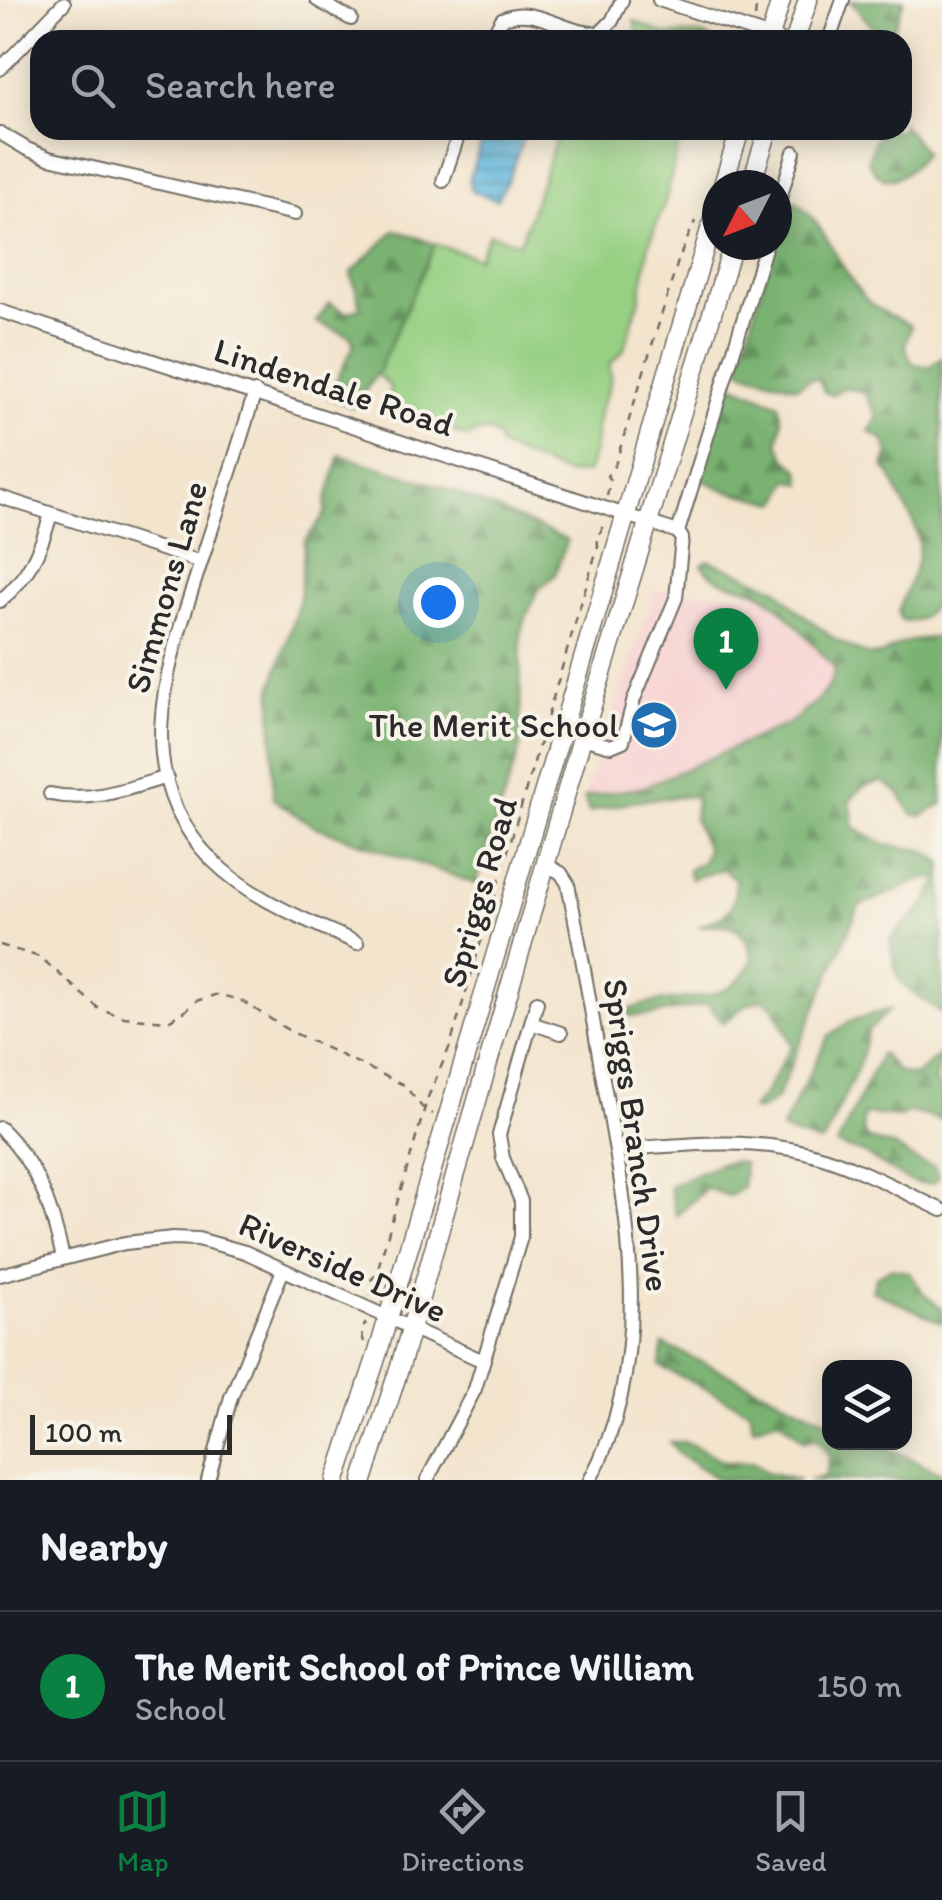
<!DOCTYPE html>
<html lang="en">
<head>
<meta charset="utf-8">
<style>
  :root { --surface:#171b24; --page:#242831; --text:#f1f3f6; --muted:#9ea1a6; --line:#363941; --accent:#0b8043 }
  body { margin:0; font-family:Itim,sans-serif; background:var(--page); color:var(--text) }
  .controls { position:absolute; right:30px; bottom:30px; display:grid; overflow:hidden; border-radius:20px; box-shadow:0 5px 25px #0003 }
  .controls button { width:90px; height:90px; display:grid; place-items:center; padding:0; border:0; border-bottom:2px solid var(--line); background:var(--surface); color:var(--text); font:50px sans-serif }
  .compass { position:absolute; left:702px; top:170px; width:90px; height:90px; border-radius:50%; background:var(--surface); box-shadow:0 5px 25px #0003; rotate:228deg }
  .scale { position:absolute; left:30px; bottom:25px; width:202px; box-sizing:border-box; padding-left:10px; border:5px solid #2b2b2b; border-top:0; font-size:28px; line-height:35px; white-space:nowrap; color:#2b2b2b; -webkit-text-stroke:8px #f7f3e8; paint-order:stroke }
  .you { position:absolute; left:438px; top:602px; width:35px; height:35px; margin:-25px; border:8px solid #fff; border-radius:50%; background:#1a73e8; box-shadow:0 0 0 15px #1a73e833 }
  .badge { display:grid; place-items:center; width:65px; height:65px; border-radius:50%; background:var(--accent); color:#fff; font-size:32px; font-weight:700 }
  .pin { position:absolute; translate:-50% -82px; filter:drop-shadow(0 2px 5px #0008) }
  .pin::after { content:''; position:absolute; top:52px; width:35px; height:30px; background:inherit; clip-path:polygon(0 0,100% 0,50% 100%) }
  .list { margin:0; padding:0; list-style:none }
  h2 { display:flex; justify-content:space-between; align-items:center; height:130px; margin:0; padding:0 40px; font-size:42px }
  h2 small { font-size:32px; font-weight:400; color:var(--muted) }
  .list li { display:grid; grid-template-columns:65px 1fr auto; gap:30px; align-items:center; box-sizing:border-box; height:150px; padding:0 40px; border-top:2px solid var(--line) }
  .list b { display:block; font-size:38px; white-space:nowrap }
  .list p { margin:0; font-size:32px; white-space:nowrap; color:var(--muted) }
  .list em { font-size:32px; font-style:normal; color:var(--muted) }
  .icon { flex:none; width:55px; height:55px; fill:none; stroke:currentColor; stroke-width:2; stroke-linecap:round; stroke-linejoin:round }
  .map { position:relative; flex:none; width:942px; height:1480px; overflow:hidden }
  .search { position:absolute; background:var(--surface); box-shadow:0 5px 25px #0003; left:30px; right:30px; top:30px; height:110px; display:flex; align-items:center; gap:25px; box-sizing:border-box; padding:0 35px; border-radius:30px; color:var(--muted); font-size:38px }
  .sheet { height:280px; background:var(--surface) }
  nav { display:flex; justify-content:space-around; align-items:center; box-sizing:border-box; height:140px; border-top:2px solid var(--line); background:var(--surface); font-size:28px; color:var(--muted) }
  nav a { display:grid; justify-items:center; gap:5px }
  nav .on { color:var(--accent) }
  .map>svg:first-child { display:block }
</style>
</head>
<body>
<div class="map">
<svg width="942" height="1480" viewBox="0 0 942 1480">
  <defs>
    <pattern id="forest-firs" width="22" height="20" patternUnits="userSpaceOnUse" patternTransform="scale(2.5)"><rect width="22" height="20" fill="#79b271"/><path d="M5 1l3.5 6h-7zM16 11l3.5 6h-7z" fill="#63915d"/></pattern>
    <pattern id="water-rules" width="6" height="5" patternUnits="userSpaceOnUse" patternTransform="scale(2.5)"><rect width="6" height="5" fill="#60b7dd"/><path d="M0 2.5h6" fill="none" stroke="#4f95b3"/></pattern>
  </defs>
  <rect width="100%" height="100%" fill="#f7f3e8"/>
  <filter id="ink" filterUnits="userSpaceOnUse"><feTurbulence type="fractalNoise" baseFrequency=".01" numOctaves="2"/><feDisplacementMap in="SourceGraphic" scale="20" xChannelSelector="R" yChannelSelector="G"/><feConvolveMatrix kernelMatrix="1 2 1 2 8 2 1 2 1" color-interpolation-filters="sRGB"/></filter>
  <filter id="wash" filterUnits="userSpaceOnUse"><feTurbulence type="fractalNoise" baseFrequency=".0048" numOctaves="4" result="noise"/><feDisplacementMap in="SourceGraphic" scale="40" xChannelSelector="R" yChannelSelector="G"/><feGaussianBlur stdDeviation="2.25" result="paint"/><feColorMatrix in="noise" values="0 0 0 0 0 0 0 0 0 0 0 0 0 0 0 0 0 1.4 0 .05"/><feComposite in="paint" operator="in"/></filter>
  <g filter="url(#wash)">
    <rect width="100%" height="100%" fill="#f3e4cd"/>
    <path fill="#f7d0d0" d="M655 591 763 594 844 678 790 723 644 788 584 797Z"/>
    <g fill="#97d083" stroke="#617e57" stroke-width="2.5">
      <path d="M634 21 665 35H701L712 40H640Z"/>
      <path d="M559 130H682L666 199 649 244 640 298 623 351 609 365C615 389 601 397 598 418 595 438 597 454 587 473L566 474 500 447 498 438 491 432H477L466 437 388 405 390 386 377 374 435 244 478 258 489 234 520 243Z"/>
    </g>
    <g fill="url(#forest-firs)" stroke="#526e4e" stroke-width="2.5">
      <path d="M904 0 890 40H884L850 1Z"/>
      <path d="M902 124 925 152C909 173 885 196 868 161L875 140 884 130H902Z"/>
      <path d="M788 197C824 217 837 267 864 297 876 311 895 317 911 326L905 346 912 363 930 367 942 357V596C926 607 929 625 901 620L898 612C915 564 933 551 902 501 894 488 896 478 884 467L889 453 883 440 869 431 878 417 864 392 845 387 832 395 824 392 819 379H810L797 387 742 371 739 365 774 245H777Z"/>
      <path d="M395 230 435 244 377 374 354 407 328 397 354 345 350 336 316 322 329 303 347 313 361 308 351 273Z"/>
      <path d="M733 384 779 404 782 422 778 442 786 458 800 470 802 484 790 480 778 503 727 491 702 480 701 474 728 388Z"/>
      <path d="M340 455 443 487 567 540 555 575 537 591 521 630 520 748 476 884 314 826 273 799 272 688 299 602 305 541 325 514 326 501Z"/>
      <path d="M708 560 777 588 795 608 833 638 867 655H882C897 643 922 636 942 638V804L922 816 912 814 899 793 882 781 863 787 850 800 854 827 886 845 923 850 942 862V1014C903 981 898 998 890 939L926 903 939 878H926L859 906 777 1098 759 1111 751 1109 764 1094 792 1045 773 1006 762 999 746 1005 723 1023 708 1004 651 1015 630 1016 627 1011C673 988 730 1014 753 958 741 923 732 921 698 927 728 913 736 914 735 879L723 869 691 879 688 870 702 862 707 850 694 819 696 796 639 800 589 812 584 797 644 787 790 723 816 702 829 686 835 672 833 666C813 645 789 613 765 596 746 582 719 589 702 565Z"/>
      <path d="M891 1009 868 1031 859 1065 825 1139 820 1143 781 1130 828 1037 850 1021Z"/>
      <path d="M881 1053 898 1072 915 1076 942 1053 935 1080 942 1092V1120L909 1112 901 1117 864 1114C857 1149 879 1138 897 1148 913 1158 914 1162 934 1166L939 1178 933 1183C906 1190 883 1161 860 1152 852 1149 844 1148 837 1145Z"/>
      <path d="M736 1161 744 1164 742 1188 729 1196 706 1188 676 1216 669 1186 720 1163Z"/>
      <path d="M890 1268 910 1272 924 1294 942 1309V1323L872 1290 876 1277Z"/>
      <path d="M663 1344 829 1421 830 1442 877 1443 942 1473V1480H808L825 1477C832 1456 831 1450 814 1437L805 1441 780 1419 753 1427 750 1411 660 1366Z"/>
      <path d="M670 1442H686L726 1462H753L766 1472 800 1480H720L680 1455Z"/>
    </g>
    <path fill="url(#water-rules)" stroke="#467184" stroke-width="2.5" d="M486 130H526L510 176 497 200 471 191 469 178Z"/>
  </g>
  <g filter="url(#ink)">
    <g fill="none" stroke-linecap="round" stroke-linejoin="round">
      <g stroke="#716c64" stroke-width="16">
        <g id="minor">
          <path d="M317 0 351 19"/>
          <path d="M659 0 780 40"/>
          <path d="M490 40 502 19C536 3 566 36 600 33L612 21 622 0"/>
          <path d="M829 40 843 0"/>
          <path d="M0 69 64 3"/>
          <path d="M0 133 27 149 49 158 295 214"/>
          <path d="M443 181 460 130"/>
          <path d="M777 208 794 152"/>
          <path d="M0 311 678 532 766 245"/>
          <path d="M255 392C238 448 220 504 202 559 170 660 124 771 212 860 252 900 307 920 357 943"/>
          <path d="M0 497 201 562"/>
          <path d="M0 601C29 577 41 549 51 514"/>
          <path d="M582 738 611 746 623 741 634 699 676 598 682 538 678 532"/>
          <path d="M50 794C92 803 126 789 167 777"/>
          <path d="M545 864 561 873 568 884C581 949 592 1014 603 1079 627 1210 657 1356 590 1480"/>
          <path d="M531 1023 561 1033"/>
          <path d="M0 1128C39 1166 51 1206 63 1258"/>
          <path d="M616 1150C685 1144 756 1136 823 1157 864 1170 903 1192 942 1210"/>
          <path d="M0 1275 125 1243 173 1238 198 1239 245 1252 483 1361"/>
          <path d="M208 1480 231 1397 283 1270"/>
          <path d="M427 1480 475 1389 521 1237V1201L503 1158 499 1135 537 1002"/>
        </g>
      </g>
      <g stroke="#716c64" stroke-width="21">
        <g id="major">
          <path d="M769 40 781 0"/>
          <path d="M795 40 808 0"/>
          <path d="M723 185 740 130"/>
          <path d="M751 185 768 130"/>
          <path d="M336 1480 378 1352 717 206"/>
          <path d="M363 1480 401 1363 580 745 733 245"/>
        </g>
      </g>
      <g stroke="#716c64" stroke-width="2.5" stroke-dasharray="8 8" stroke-linecap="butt">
        <path d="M755 17 757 0"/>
        <path d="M607 496 610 480 607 476 615 465 679 258 695 221"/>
        <path d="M0 945 40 957 98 1008 124 1017 168 1021 184 1012 196 1001 218 994 242 1001 288 1030 404 1085 422 1107 433 1114"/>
        <path d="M371 1295 373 1285 370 1281 376 1275 428 1097 450 1046 598 546 597 534 601 532 603 524"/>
        <path d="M364 1342 361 1331 366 1323"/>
      </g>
      <use href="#minor" stroke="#fff" stroke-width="12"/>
      <use href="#major" stroke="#fff" stroke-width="18"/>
    </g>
  </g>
  <defs>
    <g id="school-disc" transform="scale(2.5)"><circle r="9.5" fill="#1f6fb2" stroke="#f7f3e8"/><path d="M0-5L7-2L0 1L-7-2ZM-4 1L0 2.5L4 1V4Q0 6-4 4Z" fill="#fff"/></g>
  </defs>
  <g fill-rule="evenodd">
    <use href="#school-disc" x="654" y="725"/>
  </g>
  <g text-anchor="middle" stroke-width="8" stroke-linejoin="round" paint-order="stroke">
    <g font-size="35" fill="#2b2b2b" stroke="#f7f3e8">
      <text transform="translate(334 387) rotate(18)" y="12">Lindendale Road</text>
      <text transform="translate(166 587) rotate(-74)" y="12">Simmons Lane</text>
      <text transform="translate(479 892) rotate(-74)" y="12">Spriggs Road</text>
      <text transform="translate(637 1135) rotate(82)" y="12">Spriggs Branch Drive</text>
      <text transform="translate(343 1267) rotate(24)" y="12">Riverside Drive</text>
    </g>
    <g font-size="35" fill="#2b2b2b" stroke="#f7f3e8" text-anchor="end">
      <text x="619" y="737">The Merit School</text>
    </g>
  </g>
</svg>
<div class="controls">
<button><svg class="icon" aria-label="layers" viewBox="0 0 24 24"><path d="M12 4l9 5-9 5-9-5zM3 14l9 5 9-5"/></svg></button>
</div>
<svg class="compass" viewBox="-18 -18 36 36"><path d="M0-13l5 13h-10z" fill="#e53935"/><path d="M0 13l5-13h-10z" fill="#9ea1a6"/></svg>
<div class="scale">100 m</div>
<div class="you"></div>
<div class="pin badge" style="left:726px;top:690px">1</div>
<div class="search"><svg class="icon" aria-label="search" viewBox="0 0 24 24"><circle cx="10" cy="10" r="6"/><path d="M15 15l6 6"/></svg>Search here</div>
</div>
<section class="sheet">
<h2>Nearby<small></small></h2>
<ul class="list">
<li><span class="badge">1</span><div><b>The Merit School of Prince William</b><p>School</p></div><em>150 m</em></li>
</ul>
</section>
<nav>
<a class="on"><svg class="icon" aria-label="map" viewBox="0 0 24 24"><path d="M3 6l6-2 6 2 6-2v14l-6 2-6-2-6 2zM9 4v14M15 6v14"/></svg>Map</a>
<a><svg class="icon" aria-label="directions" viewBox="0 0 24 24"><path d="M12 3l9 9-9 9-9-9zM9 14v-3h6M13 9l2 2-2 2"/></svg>Directions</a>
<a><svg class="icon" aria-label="saved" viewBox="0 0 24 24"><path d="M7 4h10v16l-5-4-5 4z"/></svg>Saved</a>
</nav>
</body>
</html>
